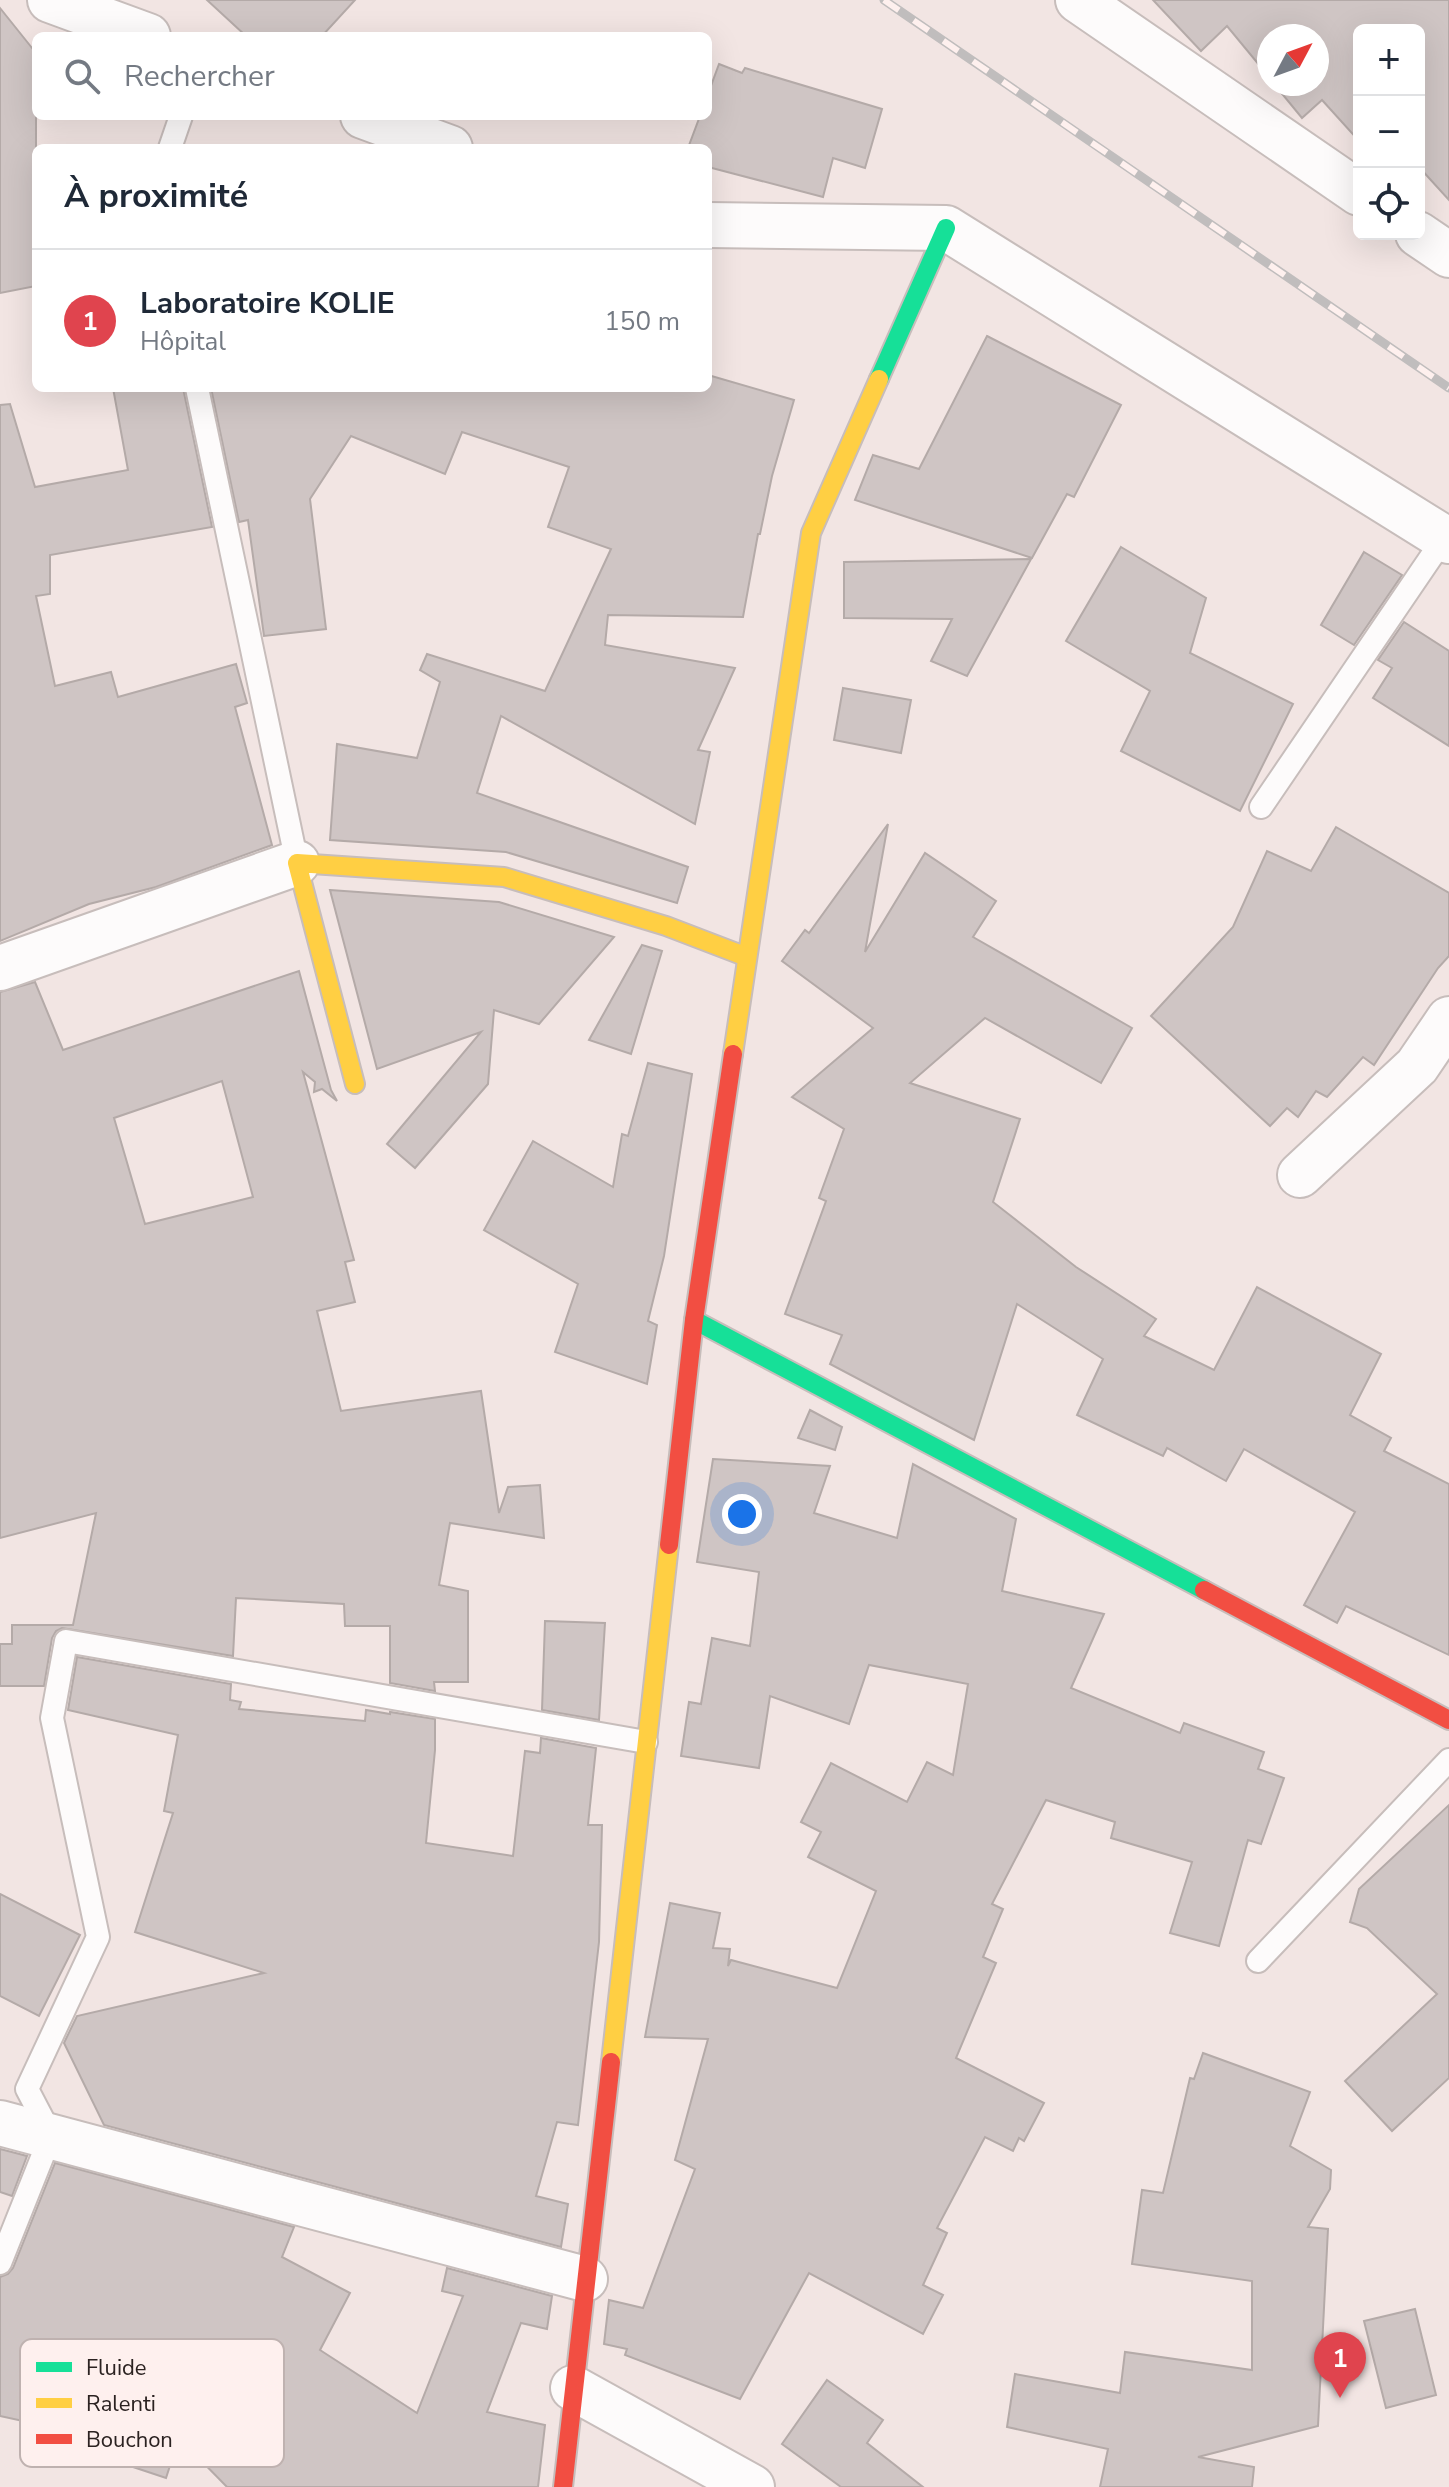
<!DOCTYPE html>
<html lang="fr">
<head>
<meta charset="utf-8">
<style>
  :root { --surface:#fff; --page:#f6f6f7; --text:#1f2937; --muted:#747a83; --line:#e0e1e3; --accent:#716665 }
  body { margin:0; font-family:"Nunito Sans",sans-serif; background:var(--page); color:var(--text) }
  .controls { position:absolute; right:24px; top:24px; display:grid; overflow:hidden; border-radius:12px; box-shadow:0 8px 32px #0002 }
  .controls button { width:72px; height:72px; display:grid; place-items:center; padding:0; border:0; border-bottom:2px solid var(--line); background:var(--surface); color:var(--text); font:40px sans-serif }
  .compass { position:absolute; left:1257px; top:24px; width:72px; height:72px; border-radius:50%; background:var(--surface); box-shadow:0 8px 32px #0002; rotate:49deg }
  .you { position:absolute; left:742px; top:1514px; width:28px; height:28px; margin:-20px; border:6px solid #fff; border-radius:50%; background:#1a73e8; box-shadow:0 0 0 12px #1a73e833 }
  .badge { display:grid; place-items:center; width:52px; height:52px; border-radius:50%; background:var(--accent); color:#fff; font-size:26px; font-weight:700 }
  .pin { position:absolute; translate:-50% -66px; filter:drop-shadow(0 2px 4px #0008) }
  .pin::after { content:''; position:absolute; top:42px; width:28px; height:24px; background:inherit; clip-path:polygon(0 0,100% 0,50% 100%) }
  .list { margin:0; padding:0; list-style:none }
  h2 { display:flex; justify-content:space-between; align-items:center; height:104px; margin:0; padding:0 32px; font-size:34px }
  h2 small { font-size:26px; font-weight:400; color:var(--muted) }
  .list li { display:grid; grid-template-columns:52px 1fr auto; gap:24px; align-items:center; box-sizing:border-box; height:144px; padding:0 32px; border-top:2px solid var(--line) }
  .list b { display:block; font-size:30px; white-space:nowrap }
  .list p { margin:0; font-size:26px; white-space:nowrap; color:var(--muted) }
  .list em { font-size:26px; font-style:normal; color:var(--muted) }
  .icon { flex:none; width:44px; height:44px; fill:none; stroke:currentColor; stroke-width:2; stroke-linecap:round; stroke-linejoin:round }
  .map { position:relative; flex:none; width:1449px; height:2487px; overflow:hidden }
  .search { position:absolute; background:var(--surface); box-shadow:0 8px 32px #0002; left:32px; top:32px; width:680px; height:88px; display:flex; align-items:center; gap:20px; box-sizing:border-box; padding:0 28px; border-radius:12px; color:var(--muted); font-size:30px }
  .panel { position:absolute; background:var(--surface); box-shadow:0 8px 32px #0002; left:32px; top:144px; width:680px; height:248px; border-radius:12px }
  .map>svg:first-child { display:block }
</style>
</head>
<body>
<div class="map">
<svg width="1449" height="2487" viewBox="0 0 1449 2487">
  <rect width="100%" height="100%" fill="#f2e5e3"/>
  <g fill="#cfc5c4" stroke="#b4aaa8" stroke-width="2" fill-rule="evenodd">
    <path d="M207 0H355L322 36H246Z"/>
    <path d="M1153 0H1449V200L1419 167V30H1359V141L1322 100 1302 118 1274 84H1317V36H1269V77L1227 26 1201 51Z"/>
    <path d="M0 8 36 53V286L0 293Z"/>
    <path d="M719 64 742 73 745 68 882 109 865 168 833 158 823 197 708 167V148H688L700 116H708V94Z"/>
    <path d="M987 336 1121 405 1074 497 1067 494 1032 558 855 500 873 455 919 469Z"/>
    <path d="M708 375 794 400 772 476 760 534H758L743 617 608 615 605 645 735 668 698 750 710 752 695 824 501 716 477 793 688 867 677 903 506 852 330 840 337 744 417 758 440 682 420 670 427 654 545 691 611 549 548 527 569 467 462 432 445 474 351 436 310 499 326 629 264 636 248 520 239 522 211 388H708Z"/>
    <path d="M113 388H183L212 527 50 555V594L36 596 55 686 111 672 118 697 236 664 247 703 235 707 272 845 156 887 89 904 0 941V405L10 404 35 487 128 470Z"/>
    <path d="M1121 547 1206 598 1190 653 1293 704 1240 811 1121 751 1150 691 1066 641Z"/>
    <path d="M1364 552 1402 575 1354 645 1321 625Z"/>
    <path d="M1031 559 967 676 931 661 952 619 844 618V562Z"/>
    <path d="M1404 622 1449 651V746L1373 698 1392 668 1378 660Z"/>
    <path d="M843 688 911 700 901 753 834 740Z"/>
    <path d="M888 824 865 952 925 853 996 901 973 937 1132 1028 1101 1083 985 1018 910 1083 1020 1119 993 1202 1076 1267 1156 1319 1144 1336 1214 1370 1257 1287 1381 1354 1350 1415 1391 1438 1384 1451 1449 1484V1655L1346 1606 1337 1623 1304 1605 1355 1512 1244 1449 1226 1481 1167 1448 1163 1456 1077 1415 1103 1359 1017 1304 974 1440 830 1364 842 1335 785 1314 826 1201 819 1198 844 1129 792 1097 873 1028 782 961 805 930 809 933Z"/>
    <path d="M1336 827 1449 893V956L1438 968 1374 1065 1363 1057 1327 1097 1316 1091 1298 1117 1287 1108 1270 1126 1151 1016 1233 927 1267 851 1311 871Z"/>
    <path d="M330 890 499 902 614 937 539 1024 494 1010 488 1084 415 1168 387 1144 481 1032 377 1069Z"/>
    <path d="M642 945 662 951 631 1054 589 1040Z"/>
    <path d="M299 971 331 1090 337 1101 322 1089 314 1092 315 1082 303 1072 354 1260 345 1262 355 1302 317 1311 341 1411 481 1391 499 1513 508 1487 540 1485 544 1538 450 1523 439 1585 468 1591V1682H434L435 1691 390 1683V1626H345L344 1604 236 1598 233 1656 62 1628 56 1631 52 1638 44 1686H0V1644H12V1625H73L96 1513 0 1538V992L35 982 63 1050ZM222 1081 253 1197 145 1224 114 1118Z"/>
    <path d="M648 1063 692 1074 664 1256 648 1321 657 1325 647 1384 555 1352 578 1284 484 1230 533 1141 613 1187 622 1134 628 1136Z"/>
    <path d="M810 1410 842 1427 835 1450 798 1438Z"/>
    <path d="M713 1459 830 1466 814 1513 897 1538 913 1464 1016 1519 1002 1591 1104 1614 1071 1688 1180 1733 1184 1723 1264 1752 1258 1769 1284 1778 1261 1844 1248 1840 1219 1946 1170 1933 1192 1862 1111 1838 1115 1822 1046 1800 992 1904 1003 1909 983 1957 996 1963 956 2058 1044 2103 1024 2141 1019 2138 1013 2151 985 2137 937 2228 947 2233 923 2285 943 2295 923 2334 809 2273 740 2399 625 2355 627 2349 604 2344 609 2300 643 2308 695 2169 675 2160 708 2039 645 2037 670 1903 720 1913 713 1948 730 1949 728 1966 731 1960 837 1988 876 1891 808 1857 821 1832 801 1822 831 1763 907 1802 927 1762 953 1775 968 1684 869 1665 849 1724 770 1696 759 1768 681 1756 689 1702 701 1704 712 1638 750 1646 759 1572 697 1562Z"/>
    <path d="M545 1621 605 1623 599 1720 542 1710Z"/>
    <path d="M77 1657 231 1684 230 1700 241 1702 239 1709 365 1721 366 1710 390 1714V1712L435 1719V1750L426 1843 513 1856 525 1751 540 1753 541 1738 596 1748 588 1825H602L599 1942 578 2125 557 2122 536 2196 568 2204 561 2247 104 2125 64 2043 77 2016 264 1973 135 1932 173 1813 164 1811 178 1735 68 1710Z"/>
    <path d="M1449 1805V2078L1392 2131 1345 2081 1437 1994 1367 1928 1350 1922 1359 1889Z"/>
    <path d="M0 1894 80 1935 39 2016 0 1996Z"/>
    <path d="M1203 2053 1310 2092 1290 2146 1331 2170 1330 2189 1308 2227 1328 2229 1318 2426 1198 2457 1254 2467 1252 2487H1100L1108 2449 1007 2427 1015 2374 1120 2393 1125 2352 1252 2370V2281L1132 2264 1142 2190 1163 2193 1190 2078 1194 2079Z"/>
    <path d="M0 2149 27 2156 12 2196 0 2192Z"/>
    <path d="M55 2163 294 2227 282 2257 350 2293 320 2350 417 2413 463 2296 442 2291 447 2268 552 2296 547 2329 521 2323 487 2412 545 2425 538 2487H227L179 2438 166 2478 82 2450 87 2435 0 2416V2277L8 2274 13 2268Z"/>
    <path d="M1415 2309 1436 2395 1386 2408 1364 2321Z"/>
    <path d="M827 2380 883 2420 867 2443 923 2487H841L782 2444Z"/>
  </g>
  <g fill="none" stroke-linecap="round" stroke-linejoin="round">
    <g stroke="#c7bdbb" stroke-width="26">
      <g id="lane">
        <path d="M170 148 181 116"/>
        <path d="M197 388 297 863"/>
        <path d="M1261 807 1444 538"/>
        <path d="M1258 1961 1449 1760"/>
        <path d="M0 2263 51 2135 27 2089 98 1937 52 1718 66 1641 646 1742"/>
      </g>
    </g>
    <g stroke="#c7bdbb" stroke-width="48">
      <g id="street">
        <path d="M50 0 148 36"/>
        <path d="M1078 0 1359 193"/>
        <path d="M363 116 450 148"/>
        <path d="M708 225 946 228 1449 541"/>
        <path d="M1418 234 1449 255"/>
        <path d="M0 968 297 863"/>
        <path d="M1300 1175 1417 1066 1449 1019"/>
        <path d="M0 2123 585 2279"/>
        <path d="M573 2388 752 2487"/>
      </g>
    </g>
    <g stroke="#c7bdbb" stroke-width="22">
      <g id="fast">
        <path d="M879 379 946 228"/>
        <path d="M694 1320 1204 1590"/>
      </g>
    </g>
    <g stroke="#c7bdbb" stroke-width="22">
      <g id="slow">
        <path d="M733 1054 811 533 879 379"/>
        <path d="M355 1084 297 863 504 877 666 926 747 957"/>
        <path d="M611 2062 669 1545"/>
      </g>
    </g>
    <g stroke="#c7bdbb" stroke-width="22">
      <g id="jam">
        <path d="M669 1545 694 1320 733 1054"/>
        <path d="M1204 1590 1449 1720"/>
        <path d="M563 2487 611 2062"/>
      </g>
    </g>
    <use href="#lane" stroke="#fdfbfb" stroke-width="22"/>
    <use href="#street" stroke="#fdfbfb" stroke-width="44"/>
    <use href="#fast" stroke="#16e098" stroke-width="18"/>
    <use href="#slow" stroke="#ffcf43" stroke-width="18"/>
    <use href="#jam" stroke="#f24e42" stroke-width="18"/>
    <g stroke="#c0bdbd" stroke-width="9">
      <path id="rail" d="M884 0 1449 388"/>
    </g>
    <use href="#rail" stroke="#fef0ee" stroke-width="6" stroke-dasharray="18" stroke-linecap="butt"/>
  </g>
  <rect x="20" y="2339" width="264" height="128" rx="12" fill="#fef0ee" stroke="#bfb2b0" stroke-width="2"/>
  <rect x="36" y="2362" width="36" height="10" fill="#16e098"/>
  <rect x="36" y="2398" width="36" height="10" fill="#ffcf43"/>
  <rect x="36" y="2434" width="36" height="10" fill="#f24e42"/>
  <g font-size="22" fill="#2b2221">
    <text x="86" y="2375">Fluide</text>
    <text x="86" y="2411">Ralenti</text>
    <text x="86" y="2447">Bouchon</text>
  </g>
</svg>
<div class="controls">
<button>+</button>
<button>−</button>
<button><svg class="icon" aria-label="locate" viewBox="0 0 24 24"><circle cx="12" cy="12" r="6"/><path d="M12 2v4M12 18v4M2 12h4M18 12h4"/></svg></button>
</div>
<svg class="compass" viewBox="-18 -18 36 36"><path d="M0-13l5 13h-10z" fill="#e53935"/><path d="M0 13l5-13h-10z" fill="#747a83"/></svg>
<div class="you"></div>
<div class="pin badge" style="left:1340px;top:2398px;background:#e0444e">1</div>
<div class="search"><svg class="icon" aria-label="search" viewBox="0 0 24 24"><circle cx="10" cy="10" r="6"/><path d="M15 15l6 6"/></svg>Rechercher</div>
<section class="panel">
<h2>À proximité<small></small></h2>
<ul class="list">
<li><span class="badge" style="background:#e0444e">1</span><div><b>Laboratoire KOLIE</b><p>Hôpital</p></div><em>150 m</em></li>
</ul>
</section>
</div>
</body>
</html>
